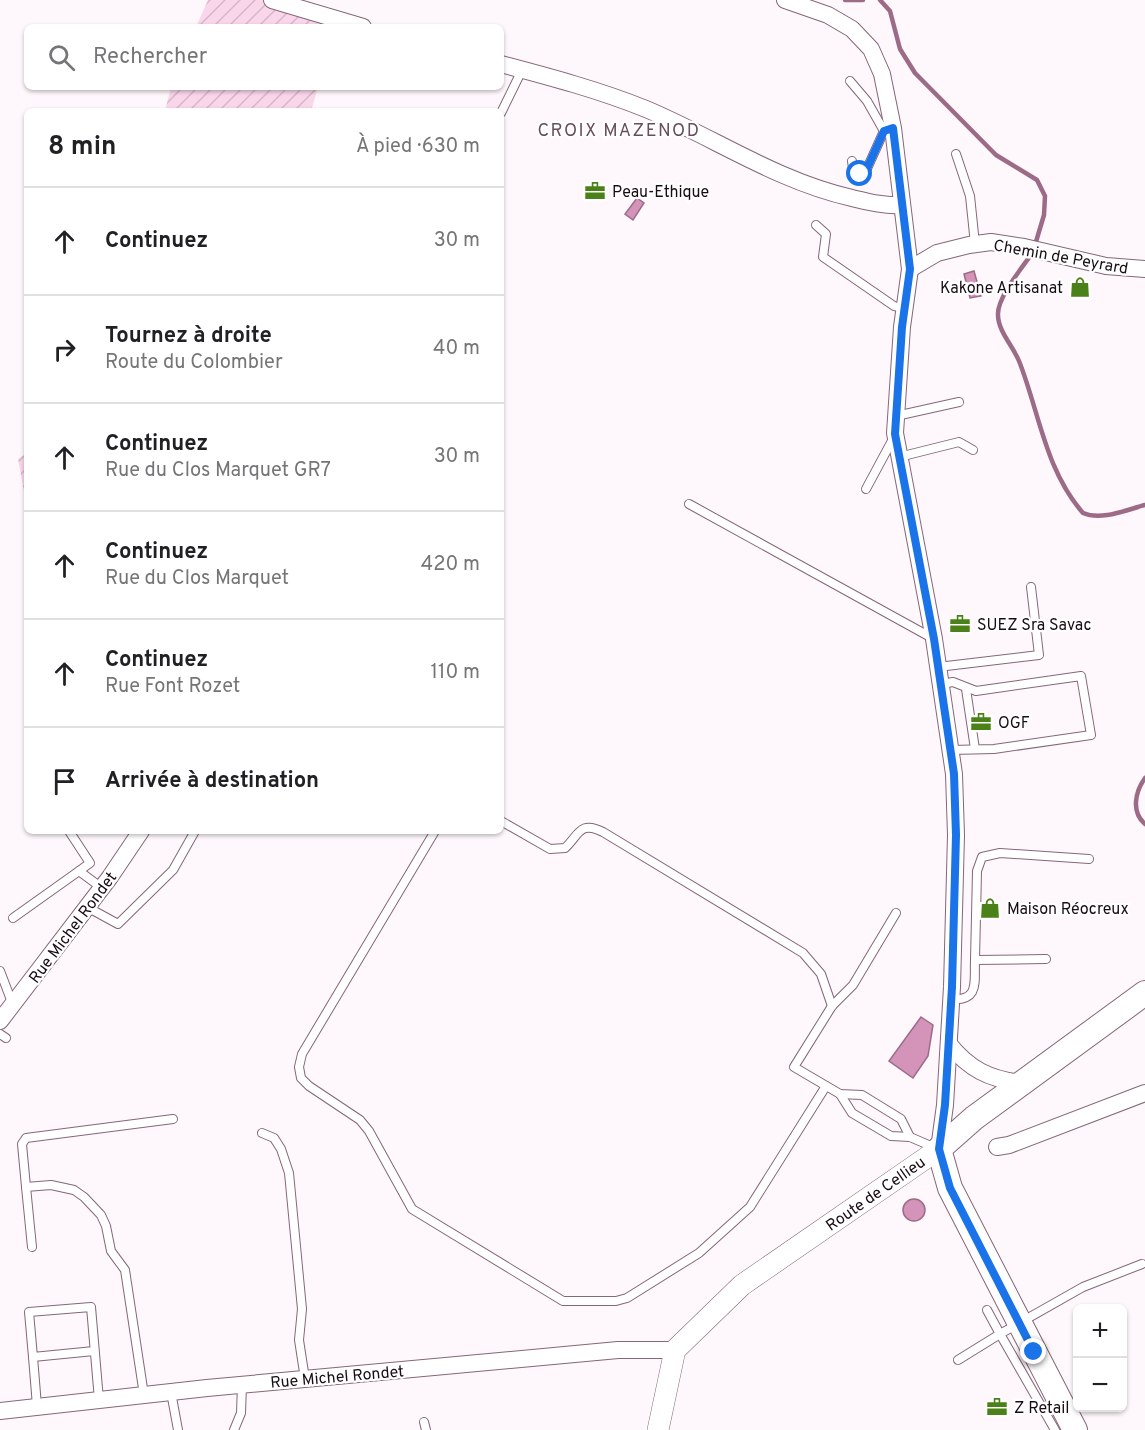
<!DOCTYPE html>
<html lang="fr">
<head>
<meta charset="utf-8">
<style>
  :root { --surface:#fff; --page:#f2f2f2; --text:#202124; --muted:#757577; --line:#e0e0e0 }
  body { margin:0; font-family:Overpass,sans-serif; background:var(--page); color:var(--text) }
  .controls { position:absolute; right:18px; bottom:18px; display:grid; overflow:hidden; border-radius:9px; box-shadow:0 2px 4px #0004 }
  .controls button { width:54px; height:54px; display:grid; place-items:center; padding:0; border:0; border-bottom:2px solid var(--line); background:var(--surface); color:var(--text); font:30px sans-serif }
  .stop { position:absolute; width:18px; height:18px; margin:-14px; border:4px solid #1a73e8; border-radius:50%; background:#fff }
  .stop.end { background:#1a73e8; border-color:#fff; box-shadow:0 2px 6px #0008 }
  .list { margin:0; padding:0; list-style:none }
  h2 { display:flex; justify-content:space-between; align-items:center; height:78px; margin:0; padding:0 24px; font-size:26px }
  h2 small { font-size:20px; font-weight:400; color:var(--muted) }
  .list li { display:grid; grid-template-columns:39px 1fr auto; gap:18px; align-items:center; box-sizing:border-box; height:108px; padding:0 24px; border-top:2px solid var(--line) }
  .list b { display:block; font-size:22px; white-space:nowrap }
  .list p { margin:0; font-size:20px; white-space:nowrap; color:var(--muted) }
  .list em { font-size:20px; font-style:normal; color:var(--muted) }
  .icon { flex:none; width:33px; height:33px; fill:none; stroke:currentColor; stroke-width:2; stroke-linecap:round; stroke-linejoin:round }
  .map { position:relative; flex:none; width:1145px; height:1430px; overflow:hidden }
  .search { position:absolute; background:var(--surface); box-shadow:0 2px 4px #0004; left:24px; top:24px; width:480px; height:66px; display:flex; align-items:center; gap:15px; box-sizing:border-box; padding:0 21px; border-radius:9px; color:var(--muted); font-size:22px }
  .panel { position:absolute; background:var(--surface); box-shadow:0 2px 4px #0004; left:24px; top:108px; width:480px; height:726px; border-radius:9px }
  .map>svg:first-child { display:block }
</style>
</head>
<body>
<div class="map">
<svg width="1145" height="1430" viewBox="0 0 1145 1430">
  <defs>
    <pattern id="garden-furrows" width="10" height="10" patternUnits="userSpaceOnUse" patternTransform="scale(1.5)"><rect width="10" height="10" fill="#fad6ea"/><path d="M-1 1l2-2M0 10L10 0M9 11l2-2" fill="none" stroke="#d6b6c8"/></pattern>
  </defs>
  <rect width="100%" height="100%" fill="#fef7fb"/>
  <g fill="url(#garden-furrows)">
    <path d="M208 0H272L335 27H196Z"/>
    <path d="M171 87H318L311 111H165Z"/>
    <path d="M27 453V507L18 459Z"/>
  </g>
  <g fill="#d493b9" stroke="#9c6b88" stroke-width="1.5">
    <path d="M637 198 644 203 633 220 625 214Z"/>
    <path d="M974 271 981 296 970 298 964 274Z"/>
    <path d="M921 1017 933 1025 928 1056 913 1078 889 1061Z"/>
    <circle cx="914" cy="1210" r="11"/>
  </g>
  <g fill="none" stroke-linecap="round" stroke-linejoin="round">
    <g stroke="#9c6b88" stroke-width="4.5">
      <path d="M845 0H863"/>
      <path d="M880 0 890 11 900 49 915 73 996 155 1037 180 1045 196 1044 215 1035 245"/>
      <path d="M1031 255C1021 269 997 298 998 315 998 331 1013 346 1019 361 1039 411 1045 470 1083 513 1101 521 1126 510 1145 505"/>
      <path d="M1145 778C1135 792 1131 812 1145 824"/>
    </g>
    <g stroke="#866678" stroke-width="10">
      <g id="service">
        <path d="M850 81 867 101 884 131 893 128"/>
        <path d="M501 113 522 70"/>
        <path d="M956 154 970 196 975 244"/>
        <path d="M852 161 853 168 860 175 865 173 884 131"/>
        <path d="M816 225 826 234 823 257 894 306 905 309"/>
        <path d="M896 416 959 402"/>
        <path d="M899 457 959 442 973 450"/>
        <path d="M866 489 894 437"/>
        <path d="M689 504 934 639"/>
        <path d="M938 667 1039 655 1031 587"/>
        <path d="M941 684 953 682 976 691 1081 676 1091 735 994 749 951 750"/>
        <path d="M966 689 975 749"/>
        <path d="M501 821 550 849 565 848C579 835 580 820 603 832L803 953 821 974 832 1006"/>
        <path d="M69 831 90 863 79 871"/>
        <path d="M435 831 302 1054 299 1067 301 1078 309 1086 360 1120 369 1131 412 1209 563 1301H616L627 1298 699 1253 750 1207 826 1086"/>
        <path d="M87 907 118 924 173 870 195 831"/>
        <path d="M896 913 853 985 832 1006 794 1067 840 1094 862 1095 901 1119 910 1137"/>
        <path d="M13 918 79 871 102 888"/>
        <path d="M975 960 977 871 982 857 1000 853 1089 859"/>
        <path d="M0 971 13 1005"/>
        <path d="M951 999C980 1001 974 982 975 960L1046 959"/>
        <path d="M0 1034 6 1038"/>
        <path d="M840 1094 852 1113 891 1136 910 1137 938 1149"/>
        <path d="M262 1133 274 1138 281 1149 289 1173 302 1309 299 1340 305 1379"/>
        <path d="M26 1187 22 1144 26 1138 173 1119"/>
        <path d="M32 1247 26 1187 51 1185 74 1190 84 1197 101 1215 106 1226 111 1251 125 1270 144 1395"/>
        <path d="M94 1351 33 1357 29 1312 91 1307 99 1400"/>
        <path d="M33 1357 37 1406"/>
        <path d="M958 1360 1000 1334 987 1310"/>
        <path d="M171 1392 178 1430"/>
        <path d="M424 1422 426 1430"/>
        <path d="M234 1430 241 1413 242 1385"/>
        <path d="M1055 1430 1000 1334 1083 1287 1142 1264"/>
      </g>
    </g>
    <g stroke="#866678" stroke-width="18">
      <g id="minor">
        <path d="M272 0 363 27"/>
        <path d="M785 0 828 15 852 29 871 49 882 74 893 128 910 269 902 327 895 433 934 639 954 774 956 835 952 987 945 1105 939 1149"/>
        <path d="M501 64C550 77 599 90 646 109 715 138 777 181 852 198 869 202 884 206 901 205"/>
        <path d="M910 269 937 253 969 245 991 242 1024 247 1106 266 1145 269"/>
        <path d="M0 1021 110 877 141 831"/>
        <path d="M949 1044C969 1069 989 1079 1021 1083"/>
        <path d="M997 1147 1009 1145 1145 1093"/>
        <path d="M0 1411 207 1388 618 1350H675"/>
      </g>
    </g>
    <g stroke="#866678" stroke-width="22">
      <path id="tertiary" d="M658 1430 675 1350 742 1285 939 1149"/>
    </g>
    <g stroke="#866678" stroke-width="26">
      <path id="secondary" d="M1075 1430 950 1188 939 1149 974 1118 1145 993"/>
    </g>
    <use href="#service" stroke="#fff" stroke-width="8"/>
    <use href="#minor" stroke="#fff" stroke-width="16"/>
    <use href="#tertiary" stroke="#fff" stroke-width="21"/>
    <use href="#secondary" stroke="#fff" stroke-width="24"/>
  </g>
  <g fill="none" stroke-linecap="round" stroke-linejoin="round">
    <path stroke="#1a73e8" stroke-width="8" d="M860 174 865 173 884 131 893 128 910 269 902 327 895 434 934 639 954 774 956 835 952 987 945 1105 939 1149 950 1188 1034 1352"/>
  </g>
  <defs>
    <g id="office-bare" transform="scale(1.62)"><path d="M-6-3h4V-5.5h4V-3h4V5H-6ZM-1-4.5V-3h2v-1.5ZM-6 0V1H6V0Z" fill="#4a8119" stroke="#fff" stroke-width="2.5" paint-order="stroke"/></g>
    <g id="shop-bare" transform="scale(1.62)"><path d="M-5-2.5h2.3a2.7 3.5 0 0 1 5.4 0H5L5.5 6h-11ZM-1.5-2.5h3a1.5 2.3 0 0 0-3 0Z" fill="#4a8119" stroke="#fff" stroke-width="2.5" paint-order="stroke"/></g>
  </defs>
  <g fill-rule="evenodd">
    <use href="#office-bare" x="595" y="191"/>
    <use href="#shop-bare" x="1080" y="287"/>
    <use href="#office-bare" x="960" y="624"/>
    <use href="#office-bare" x="981" y="722"/>
    <use href="#shop-bare" x="990" y="908"/>
    <use href="#office-bare" x="997" y="1407"/>
  </g>
  <g text-anchor="middle" stroke-width="4.5" stroke-linejoin="round" paint-order="stroke">
    <g font-size="16" fill="#190d14" stroke="#fff" text-anchor="start">
      <text x="612" y="197">Peau-Ethique</text>
      <text x="1063" y="293" text-anchor="end">Kakone Artisanat</text>
      <text x="977" y="630">SUEZ Sra Savac</text>
      <text x="998" y="728">OGF</text>
      <text x="1007" y="914">Maison Réocreux</text>
      <text x="1014" y="1413">Z Retail</text>
    </g>
    <g font-size="16" fill="#190d14" stroke="#fff">
      <text transform="translate(1061 256) rotate(10)" y="6">Chemin de Peyrard</text>
      <text transform="translate(72 927) rotate(-53)" y="6">Rue Michel Rondet</text>
      <text transform="translate(875 1193) rotate(-35)" y="6">Route de Cellieu</text>
      <text transform="translate(337 1376) rotate(-5)" y="6">Rue Michel Rondet</text>
    </g>
    <g font-size="18" letter-spacing="1.5" fill="#6a4c5d" stroke="#fff">
      <text x="619" y="136">CROIX MAZENOD</text>
    </g>
  </g>
</svg>
<div class="controls">
<button>+</button>
<button>−</button>
</div>
<div class="stop" style="left:860px;top:174px"></div>
<div class="stop end" style="left:1034px;top:1352px"></div>
<div class="search"><svg class="icon" aria-label="search" viewBox="0 0 24 24"><circle cx="10" cy="10" r="6"/><path d="M15 15l6 6"/></svg>Rechercher</div>
<section class="panel">
<h2>8 min<small>À pied · 630 m</small></h2>
<ul class="list">
<li><svg class="icon" aria-label="ahead" viewBox="0 0 24 24"><path d="M12 20V5M6 11l6-6 6 6"/></svg><div><b>Continuez</b></div><em>30 m</em></li>
<li><svg class="icon" aria-label="right" viewBox="0 0 24 24"><path d="M7 20v-9h11M14 6l5 5-5 5"/></svg><div><b>Tournez à droite</b><p>Route du Colombier</p></div><em>40 m</em></li>
<li><svg class="icon" aria-label="ahead" viewBox="0 0 24 24"><path d="M12 20V5M6 11l6-6 6 6"/></svg><div><b>Continuez</b><p>Rue du Clos Marquet GR7</p></div><em>30 m</em></li>
<li><svg class="icon" aria-label="ahead" viewBox="0 0 24 24"><path d="M12 20V5M6 11l6-6 6 6"/></svg><div><b>Continuez</b><p>Rue du Clos Marquet</p></div><em>420 m</em></li>
<li><svg class="icon" aria-label="ahead" viewBox="0 0 24 24"><path d="M12 20V5M6 11l6-6 6 6"/></svg><div><b>Continuez</b><p>Rue Font Rozet</p></div><em>110 m</em></li>
<li><svg class="icon" aria-label="arrive" viewBox="0 0 24 24"><path d="M6 21V4h12l-3 4 3 4H6"/></svg><div><b>Arrivée à destination</b></div></li>
</ul>
</section>
</div>
</body>
</html>
